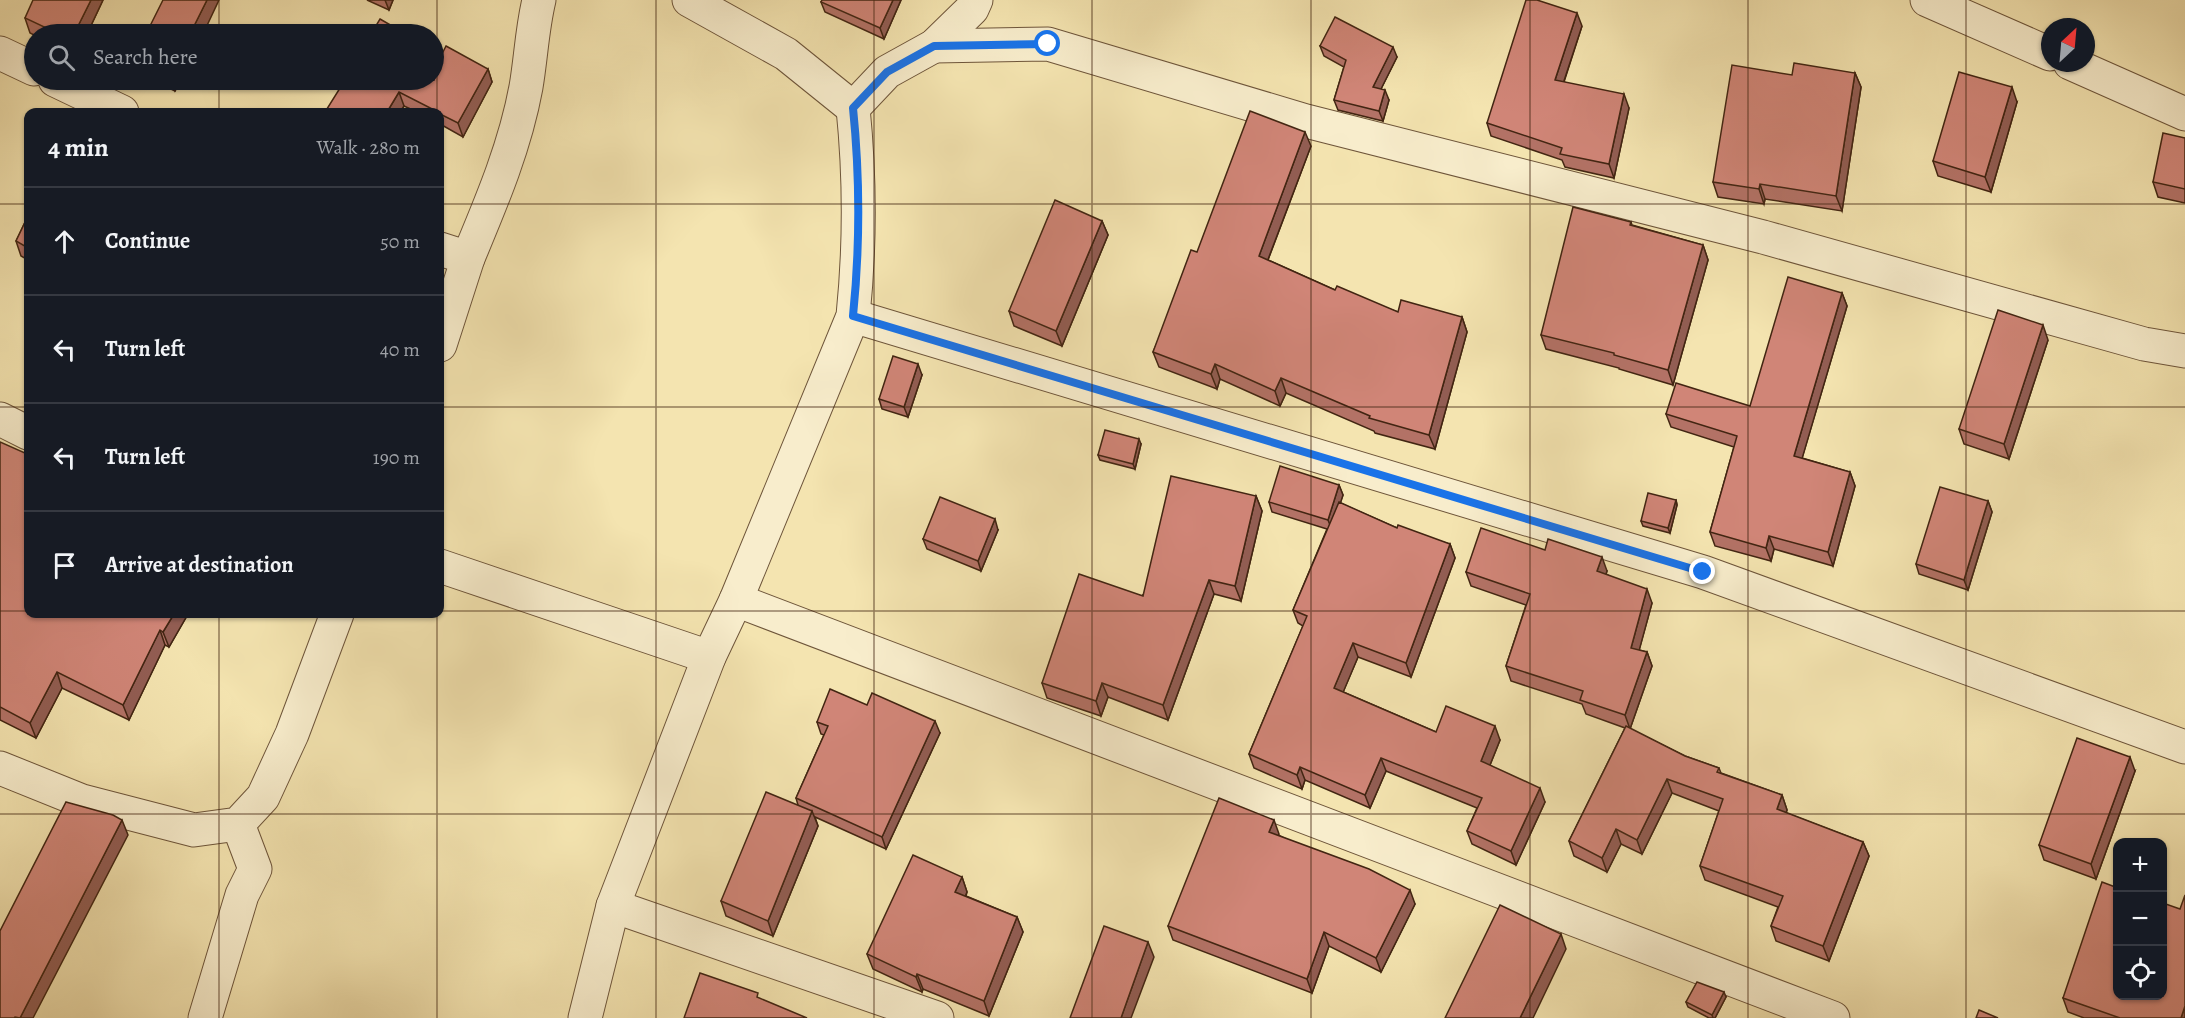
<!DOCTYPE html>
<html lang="en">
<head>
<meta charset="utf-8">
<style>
  :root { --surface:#171b24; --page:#20242c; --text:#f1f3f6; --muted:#9ea1a6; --line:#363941 }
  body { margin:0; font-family:Alegreya,serif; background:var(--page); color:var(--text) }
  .controls { position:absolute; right:18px; bottom:18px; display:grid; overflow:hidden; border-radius:12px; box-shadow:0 2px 4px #0004 }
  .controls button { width:54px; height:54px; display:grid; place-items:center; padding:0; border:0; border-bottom:2px solid var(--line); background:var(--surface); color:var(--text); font:30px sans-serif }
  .compass { position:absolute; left:2041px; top:18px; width:54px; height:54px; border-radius:50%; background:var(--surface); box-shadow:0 2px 4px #0004; rotate:26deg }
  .stop { position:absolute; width:18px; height:18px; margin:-14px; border:4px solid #1a73e8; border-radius:50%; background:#fff }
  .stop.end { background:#1a73e8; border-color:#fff; box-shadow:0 2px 6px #0008 }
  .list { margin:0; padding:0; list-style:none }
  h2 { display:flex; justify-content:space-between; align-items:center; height:78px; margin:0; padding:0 24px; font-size:26px }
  h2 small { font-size:20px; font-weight:400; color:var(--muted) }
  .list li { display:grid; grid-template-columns:39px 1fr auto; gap:18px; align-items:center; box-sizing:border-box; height:108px; padding:0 24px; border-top:2px solid var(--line) }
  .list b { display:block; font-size:22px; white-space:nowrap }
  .list em { font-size:20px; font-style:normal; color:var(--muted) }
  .icon { flex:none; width:33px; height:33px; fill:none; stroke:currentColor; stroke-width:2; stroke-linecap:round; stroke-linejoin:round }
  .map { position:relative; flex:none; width:2185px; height:1018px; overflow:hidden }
  .search { position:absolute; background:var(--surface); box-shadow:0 2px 4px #0004; left:24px; top:24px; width:420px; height:66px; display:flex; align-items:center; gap:15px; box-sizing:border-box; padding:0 21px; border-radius:33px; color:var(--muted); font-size:22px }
  .panel { position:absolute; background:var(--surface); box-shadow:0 2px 4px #0004; left:24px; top:108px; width:420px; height:510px; border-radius:12px }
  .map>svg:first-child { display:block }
</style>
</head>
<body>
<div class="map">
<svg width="2185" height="1018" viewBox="0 0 2185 1018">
  <rect width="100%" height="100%" fill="#f4e4b0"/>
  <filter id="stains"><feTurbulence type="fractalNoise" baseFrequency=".00333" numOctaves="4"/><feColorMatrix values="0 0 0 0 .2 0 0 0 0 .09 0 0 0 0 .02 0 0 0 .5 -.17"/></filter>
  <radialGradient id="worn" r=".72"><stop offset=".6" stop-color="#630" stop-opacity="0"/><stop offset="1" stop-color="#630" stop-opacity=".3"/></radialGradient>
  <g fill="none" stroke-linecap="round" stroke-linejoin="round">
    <g stroke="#6e553a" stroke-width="35">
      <g id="minor">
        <path d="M689 0 786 54 853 108 887 72 934 46 972 9 976 0"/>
        <path d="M1927 0 2050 54"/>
        <path d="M934 46 1048 44 1306 121 1763 237 2144 344 2185 351"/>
        <path d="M0 53 34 69"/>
        <path d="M2070 63 2185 114"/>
        <path d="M55 80 122 112"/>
        <path d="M440 249 468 258C491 203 515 147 526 87 531 58 532 29 539 0"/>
        <path d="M853 316 1703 572 2185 747"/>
        <path d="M440 345 468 258"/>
        <path d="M0 419 28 433"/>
        <path d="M440 566 709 657"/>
        <path d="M736 600 1833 1018"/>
        <path d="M0 768 82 801 194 830 238 824 263 797 292 734 337 614"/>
        <path d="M613 906 937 1018"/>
        <path d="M205 1018 242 895 255 869 238 824"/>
        <path d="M585 1018 613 906 709 657 736 600 853 316C860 247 860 177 853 108"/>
      </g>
    </g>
    <use href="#minor" stroke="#f8edcc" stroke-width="33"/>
  </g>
  <g fill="#b37266" stroke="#422512" stroke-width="1.5">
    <path d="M103 0 87 34 34 35 30 33 25 18Z"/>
    <path d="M367 0H393L389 10Z"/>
    <path d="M901 0 884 39 825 12 821 2Z"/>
    <path d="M1582 26 1564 82 1629 108 1614 178 1565 167 1562 160 1491 136 1487 123Z"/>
    <path d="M1320 46 1397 57 1381 89 1389 100 1383 121 1338 110 1334 100 1344 67 1324 56Z"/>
    <path d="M441 56 488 69 492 82 463 137 440 124V112H417L404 106 400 112H325Z"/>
    <path d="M1855 73 1861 87 1842 211 1765 199 1764 204 1718 197 1713 182 1792 75Z"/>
    <path d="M152 80H181L175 91Z"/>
    <path d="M2017 102 1991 192 1938 176 1933 161Z"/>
    <path d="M2185 138V203L2158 197 2153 182Z"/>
    <path d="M1311 146 1268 260 1335 290 1398 312 1462 317 1467 332 1435 449 1375 433 1374 431 1286 393 1280 406 1220 379 1217 389 1159 367 1153 352 1197 252Z"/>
    <path d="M28 216V260L21 256 16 241Z"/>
    <path d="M1102 221 1108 235 1062 346 1014 326 1009 311Z"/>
    <path d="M1631 222 1632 225 1703 245 1708 260 1673 385 1619 369V368L1546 349 1541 335Z"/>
    <path d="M1842 293 1847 306 1802 458 1850 472 1855 486 1833 566 1774 549 1771 561 1715 546 1710 532 1734 447 1671 427 1666 414 1750 406Z"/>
    <path d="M2048 340 2009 459 1964 444 1959 429Z"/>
    <path d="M922 375 908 417 882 409 879 399Z"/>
    <path d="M0 442 28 614H188L169 647 165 645 129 720 62 688 36 738 0 720Z"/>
    <path d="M1141 444 1135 469 1100 460 1098 455Z"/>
    <path d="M1339 485 1343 495 1340 503 1397 528 1450 544 1455 558 1411 677 1358 657 1343 692 1436 732 1500 740 1490 765 1545 802 1516 865 1472 844 1467 831 1477 808 1386 771 1370 808 1305 780 1302 789 1254 768 1249 754 1303 626 1298 623 1293 610 1327 529 1272 512 1269 502Z"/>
    <path d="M1256 496 1262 511 1241 601 1214 594 1168 720 1108 697 1101 716 1047 698 1042 683Z"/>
    <path d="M1676 500 1677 505 1670 533 1643 526 1641 521Z"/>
    <path d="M1988 501 1992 512 1968 590 1919 574 1916 564Z"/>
    <path d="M998 530 981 571 927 549 923 539Z"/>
    <path d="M1607 571 1606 574 1652 603 1639 650 1647 652 1652 666 1630 729 1685 756 1719 768 1721 773 1782 795 1787 810 1786 813 1863 842 1869 856 1829 961 1776 941 1771 926 1778 907 1705 880 1700 866 1719 811 1672 793 1642 854 1621 844 1607 872 1574 856 1569 841 1625 728 1586 714 1582 704 1511 681 1506 666 1526 605 1471 586 1466 572Z"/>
    <path d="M867 705 940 733 886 849 815 817 818 826 773 936 726 916 721 901 798 805 796 798 824 735 821 734 817 722Z"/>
    <path d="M2135 771 2096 879 2044 860 2039 845Z"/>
    <path d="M1279 834 1278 835 1415 904 1381 972 1329 946 1312 993 1173 940 1168 926Z"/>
    <path d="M962 877 967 892 966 896 1017 917 1023 932 989 1016 923 989 922 992 873 969 867 954Z"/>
    <path d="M1726 997 1715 1018H1709L1688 1007 1686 1002Z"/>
    <path d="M2063 998 2185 1018H2084L2068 1012Z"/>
  </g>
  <g fill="#925d53" stroke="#422512" stroke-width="1.5">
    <path d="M91 0H103L87 34H74Z"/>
    <path d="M207 0H219L203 34H190Z"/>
    <path d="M385 0H393L389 10Z"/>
    <path d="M893 0H901L884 39 880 28Z"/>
    <path d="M1577 13 1582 26 1560 93 1555 80Z"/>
    <path d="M1393 47 1397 57 1377 97 1373 87Z"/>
    <path d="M488 69 492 82 463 137 458 123Z"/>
    <path d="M1855 73 1861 87 1842 211 1836 196Z"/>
    <path d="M171 80H181L175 91Z"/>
    <path d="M2012 87 2017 102 1991 192 1985 177Z"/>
    <path d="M1385 90 1389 100 1383 121 1379 111Z"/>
    <path d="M399 92 404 106 400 112H387Z"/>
    <path d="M1624 94 1629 108 1614 178 1609 164Z"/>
    <path d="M1305 132 1311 146 1264 270 1259 256Z"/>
    <path d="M1760 184 1765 199 1764 204 1759 189Z"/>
    <path d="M1102 221 1108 235 1062 346 1056 331Z"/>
    <path d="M1703 245 1708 260 1673 385 1668 370Z"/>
    <path d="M1842 293 1847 306 1799 469 1794 456Z"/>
    <path d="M1462 317 1467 332 1435 449 1429 435Z"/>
    <path d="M2043 325 2048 340 2009 459 2004 444Z"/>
    <path d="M918 364 922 375 908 417 904 407Z"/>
    <path d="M1215 364 1220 379 1217 389 1211 374Z"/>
    <path d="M1281 378 1286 393 1280 406 1275 391Z"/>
    <path d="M1139 439 1141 444 1135 469 1133 464Z"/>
    <path d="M1850 472 1855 486 1833 566 1828 552Z"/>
    <path d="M1339 485 1343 495 1332 530 1328 520Z"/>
    <path d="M1256 496 1262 511 1241 601 1235 586Z"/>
    <path d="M1676 500 1677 505 1670 533 1668 528Z"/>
    <path d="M1988 501 1992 512 1968 590 1964 580Z"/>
    <path d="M995 519 998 530 981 571 978 561Z"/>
    <path d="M1769 536 1774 549 1771 561 1766 548Z"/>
    <path d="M1450 544 1455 558 1411 677 1406 663Z"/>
    <path d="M1602 557 1607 571 1602 586 1597 571Z"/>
    <path d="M1209 580 1214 594 1168 720 1163 705Z"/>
    <path d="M1647 589 1652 603 1636 662 1631 648Z"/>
    <path d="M174 614H188L169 647 163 632Z"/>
    <path d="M160 630 165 645 129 720 123 705Z"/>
    <path d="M1353 643 1358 657 1339 702 1334 688Z"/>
    <path d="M1647 652 1652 666 1630 729 1625 715Z"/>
    <path d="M57 672 62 688 36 738 30 723Z"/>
    <path d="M1102 683 1108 697 1101 716 1096 701Z"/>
    <path d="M935 721 940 733 886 849 882 837Z"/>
    <path d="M1495 726 1500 740 1486 775 1481 761Z"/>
    <path d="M2130 757 2135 771 2096 879 2091 864Z"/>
    <path d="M1381 758 1386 771 1370 808 1365 795Z"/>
    <path d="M1300 767 1305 780 1302 789 1297 775Z"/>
    <path d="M1667 779 1672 793 1642 854 1637 840Z"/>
    <path d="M1540 788 1545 802 1516 865 1511 851Z"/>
    <path d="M1782 795 1787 810 1782 824 1777 809Z"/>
    <path d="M812 811 818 826 773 936 768 921Z"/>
    <path d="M122 820 128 835 33 1018H20Z"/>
    <path d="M1274 820 1279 834 1274 846 1269 832Z"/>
    <path d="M1616 829 1621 844 1607 872 1602 858Z"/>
    <path d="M1863 842 1869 856 1829 961 1823 946Z"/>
    <path d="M962 877 967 892 961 906 955 892Z"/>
    <path d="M1410 890 1415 904 1381 972 1376 958Z"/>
    <path d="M1017 917 1023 932 989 1016 984 1001Z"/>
    <path d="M1324 932 1329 946 1312 993 1307 979Z"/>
    <path d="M1561 934 1566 949 1533 1018H1520Z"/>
    <path d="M1148 942 1154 957 1131 1018H1121Z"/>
    <path d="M917 974 923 989 922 992 916 977Z"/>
    <path d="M1724 992 1726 997 1715 1018H1713L1712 1015Z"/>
    <path d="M2185 1006V1018H2181Z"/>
  </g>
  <g fill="#d08577" stroke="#422512" stroke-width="1.5">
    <path d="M33 0H91L74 34H59L25 18Z"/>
    <path d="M163 0H207L190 34H146Z"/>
    <path d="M822 0H893L880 28 821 2Z"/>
    <path d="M1526 0H1537L1577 13 1555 80 1624 94 1609 164 1560 154 1562 148 1487 123Z"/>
    <path d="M1335 17 1393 47 1373 87 1385 90 1379 111 1334 100 1346 60 1320 46Z"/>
    <path d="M380 19 406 34H371Z"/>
    <path d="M446 46 488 69 458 123 440 114V112H438L399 92 387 112H325L345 80H434V51L441 56Z"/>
    <path d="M1794 63 1855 73 1836 196 1760 184 1759 189 1713 182 1732 65 1792 75Z"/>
    <path d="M1959 72 2012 87 1985 177 1933 161Z"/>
    <path d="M1250 111 1305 132 1259 256 1335 290 1337 286 1398 312 1401 300 1462 317 1429 435 1369 418 1370 416 1281 378 1275 391 1215 364 1211 374 1153 352 1191 250 1197 252Z"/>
    <path d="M2163 133 2185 138V189L2153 182Z"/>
    <path d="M1055 200 1102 221 1056 331 1009 311Z"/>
    <path d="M1573 207 1631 222 1630 225 1703 245 1668 370 1614 355V353L1541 335Z"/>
    <path d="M28 216V248L16 241Z"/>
    <path d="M1788 277 1842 293 1794 456 1850 472 1828 552 1769 536 1766 548 1710 532 1737 436 1666 414 1676 383 1750 406Z"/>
    <path d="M1998 310 2043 325 2004 444 1959 429Z"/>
    <path d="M893 356 918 364 904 407 879 399Z"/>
    <path d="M1105 430 1139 439 1133 464 1098 455Z"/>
    <path d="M0 442 27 454 28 450V614H174L163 632 160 630 123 705 57 672 30 723 0 707Z"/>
    <path d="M1280 466 1339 485 1328 520 1269 502Z"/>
    <path d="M1171 476 1256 496 1235 586 1209 580 1163 705 1102 683 1096 701 1042 683 1079 574 1143 596Z"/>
    <path d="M1940 487 1988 501 1964 580 1916 564Z"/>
    <path d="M1648 493 1676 500 1668 528 1641 521Z"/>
    <path d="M940 497 995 519 978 561 923 539Z"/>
    <path d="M1339 502 1397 528 1398 525 1450 544 1406 663 1353 643 1334 688 1436 732 1446 706 1495 726 1481 761 1540 788 1511 851 1467 831 1482 798 1381 758 1365 795 1300 767 1297 775 1249 754 1307 616 1293 610Z"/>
    <path d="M1481 528 1545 550 1548 539 1602 557 1597 571 1647 589 1631 648 1647 652 1625 715 1580 700 1583 691 1506 666 1530 594 1466 572Z"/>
    <path d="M830 689 867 705 872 693 935 721 882 837 796 798 828 726 817 722Z"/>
    <path d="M1626 726 1685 756 1719 768 1717 772 1782 795 1777 809 1863 842 1823 946 1771 926 1783 896 1700 866 1723 799 1667 779 1637 840 1616 829 1602 858 1569 841Z"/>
    <path d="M2077 738 2130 757 2091 864 2039 845Z"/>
    <path d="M766 792 812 811 768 921 721 901Z"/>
    <path d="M1219 798 1274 820 1269 832 1369 869 1410 890 1376 958 1324 932 1307 979 1168 926Z"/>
    <path d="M66 802 113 815 122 820 20 1018 15 1017 14 1018H0V931Z"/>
    <path d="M913 855 962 877 955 892 1017 917 984 1001 917 974 916 977 867 954Z"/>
    <path d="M2102 882 2118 888V996H2163V903L2180 909 2185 895V1006L2181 1018H2120L2063 998Z"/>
    <path d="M1500 905 1561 934 1520 1018H1445Z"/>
    <path d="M1104 926 1148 942 1121 1018H1070Z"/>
    <path d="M700 973 758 993 757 997 807 1018H684Z"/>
    <path d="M1697 982 1724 992 1712 1015 1686 1002Z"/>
    <path d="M1979 1010 1998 1018H1976Z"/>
  </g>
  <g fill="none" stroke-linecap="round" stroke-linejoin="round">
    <path stroke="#1a73e8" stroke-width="8" d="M1048 44 934 46 887 72 853 108C860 177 860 247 853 316L1703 572"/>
  </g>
  <path fill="none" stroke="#422512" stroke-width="1.5" stroke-opacity="0.55" d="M219 0V34M437 0V112M656 0V1018M874 0V1018M1092 0V1018M1311 0V1018M1530 0V1018M1748 0V1018M1966 0V1018M219 80V112M0 204H28M440 204H2185M0 407H28M440 407H2185M0 611H28M440 611H2185M219 614V1018M437 614V1018M0 814H2185"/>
  <rect width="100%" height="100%" filter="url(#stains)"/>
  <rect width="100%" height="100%" fill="url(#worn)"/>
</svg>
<div class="controls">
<button>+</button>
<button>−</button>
<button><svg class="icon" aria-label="locate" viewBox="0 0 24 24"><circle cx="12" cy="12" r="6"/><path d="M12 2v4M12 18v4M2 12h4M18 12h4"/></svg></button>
</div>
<svg class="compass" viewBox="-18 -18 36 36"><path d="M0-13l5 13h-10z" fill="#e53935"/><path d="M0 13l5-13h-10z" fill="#9ea1a6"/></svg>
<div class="stop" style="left:1048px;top:44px"></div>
<div class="stop end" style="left:1703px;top:572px"></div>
<div class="search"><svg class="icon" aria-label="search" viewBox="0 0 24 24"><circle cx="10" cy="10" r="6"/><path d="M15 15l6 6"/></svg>Search here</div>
<section class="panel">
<h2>4 min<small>Walk · 280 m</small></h2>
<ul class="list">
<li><svg class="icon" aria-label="ahead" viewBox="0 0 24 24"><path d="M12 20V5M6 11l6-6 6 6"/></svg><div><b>Continue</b></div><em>50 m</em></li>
<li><svg class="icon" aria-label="left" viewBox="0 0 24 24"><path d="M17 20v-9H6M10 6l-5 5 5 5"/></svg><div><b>Turn left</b></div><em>40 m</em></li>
<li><svg class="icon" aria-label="left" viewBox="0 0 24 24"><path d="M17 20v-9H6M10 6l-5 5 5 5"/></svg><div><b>Turn left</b></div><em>190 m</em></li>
<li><svg class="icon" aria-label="arrive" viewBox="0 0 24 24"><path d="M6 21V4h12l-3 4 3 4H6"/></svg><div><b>Arrive at destination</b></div></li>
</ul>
</section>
</div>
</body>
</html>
